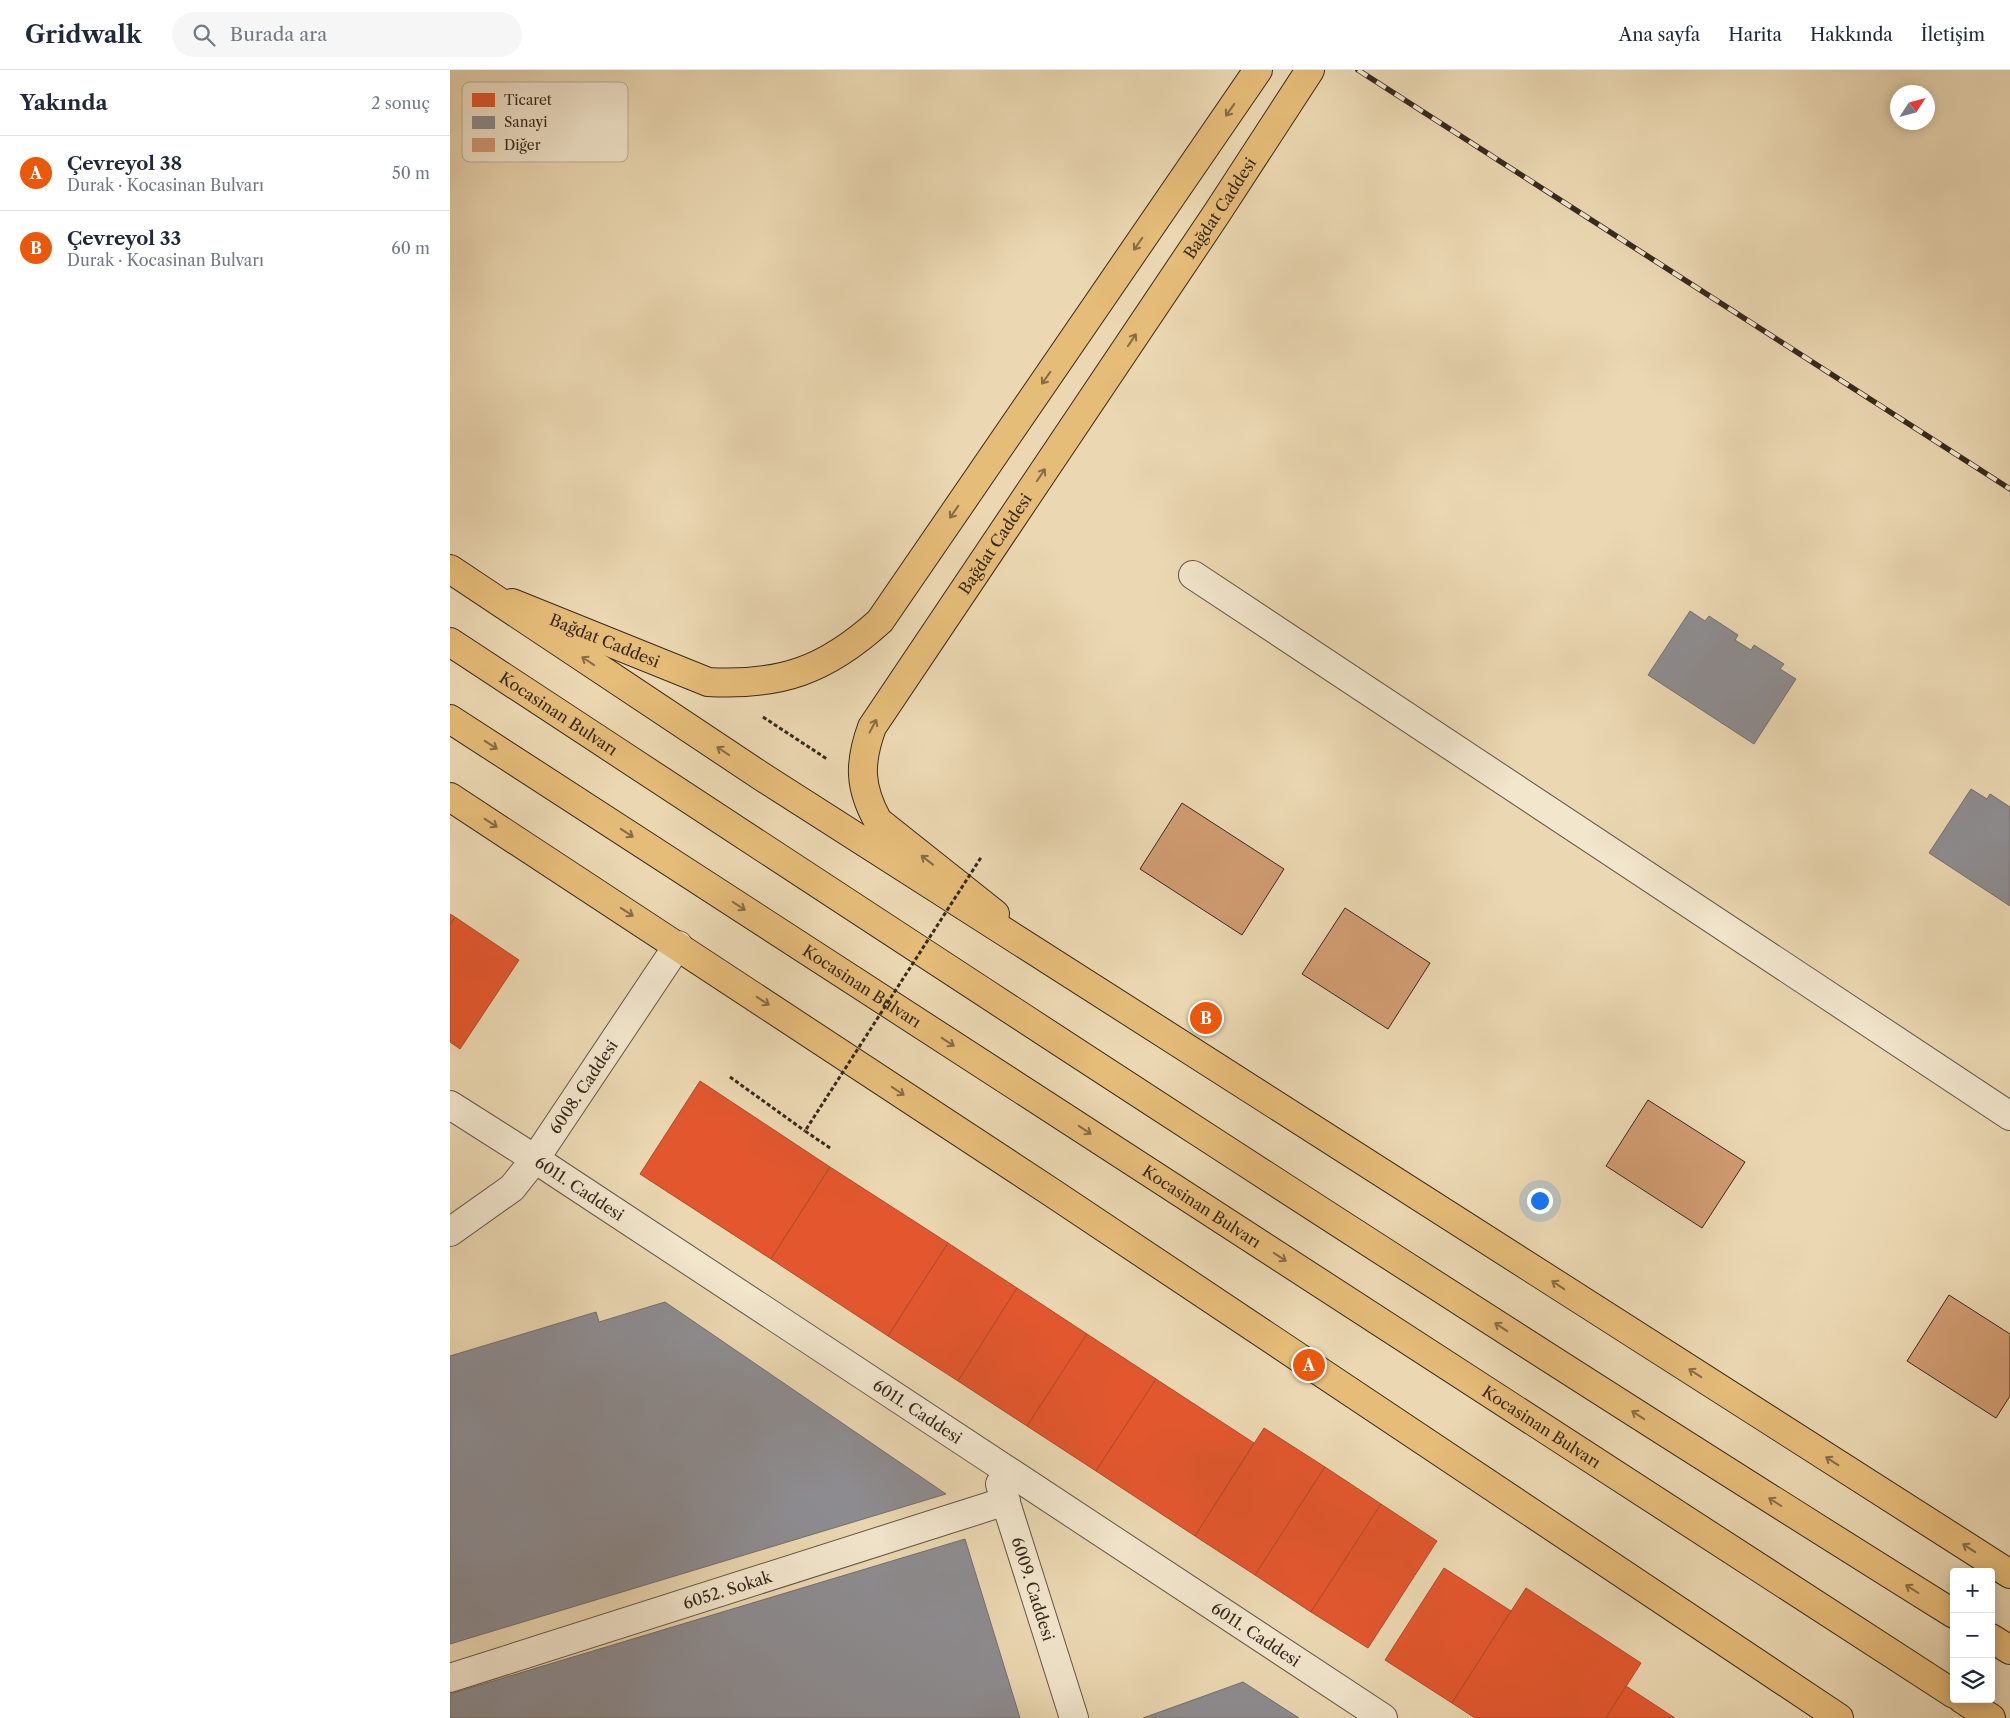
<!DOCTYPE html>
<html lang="tr">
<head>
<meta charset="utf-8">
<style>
  :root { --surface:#fff; --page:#f6f6f7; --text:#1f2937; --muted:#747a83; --line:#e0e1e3; --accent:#ea580c }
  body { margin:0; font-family:"Libre Caslon Text",serif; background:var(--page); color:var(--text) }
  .controls { position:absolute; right:15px; bottom:15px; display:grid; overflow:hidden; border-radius:5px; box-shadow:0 2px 12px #0003 }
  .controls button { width:45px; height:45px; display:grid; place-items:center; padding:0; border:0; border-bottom:1px solid var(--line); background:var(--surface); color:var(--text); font:25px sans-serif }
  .compass { position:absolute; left:1440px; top:15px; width:45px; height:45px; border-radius:50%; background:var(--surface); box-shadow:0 2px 12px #0003; rotate:54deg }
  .you { position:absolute; left:1089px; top:1130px; width:18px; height:18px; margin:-12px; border:4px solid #fff; border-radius:50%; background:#1a73e8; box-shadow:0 0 0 8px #1a73e833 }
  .badge { display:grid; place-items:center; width:32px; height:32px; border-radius:50%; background:var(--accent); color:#fff; font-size:16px; font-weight:700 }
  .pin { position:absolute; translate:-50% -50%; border:2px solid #fff; box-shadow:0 1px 5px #0006 }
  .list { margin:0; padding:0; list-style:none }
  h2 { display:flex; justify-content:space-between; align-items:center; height:65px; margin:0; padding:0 20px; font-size:21px }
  h2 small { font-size:16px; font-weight:400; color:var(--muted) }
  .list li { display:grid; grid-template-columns:32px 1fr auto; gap:15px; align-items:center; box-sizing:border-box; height:75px; padding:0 20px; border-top:1px solid var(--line) }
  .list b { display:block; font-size:19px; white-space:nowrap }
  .list p { margin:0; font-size:16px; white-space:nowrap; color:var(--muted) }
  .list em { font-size:16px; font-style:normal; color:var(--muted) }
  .icon { flex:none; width:28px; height:28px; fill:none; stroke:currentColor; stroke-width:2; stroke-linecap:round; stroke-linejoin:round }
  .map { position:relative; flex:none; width:1560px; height:1648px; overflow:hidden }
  header { display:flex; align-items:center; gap:30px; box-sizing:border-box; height:70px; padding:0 25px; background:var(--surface); border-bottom:1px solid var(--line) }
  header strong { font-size:24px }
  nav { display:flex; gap:28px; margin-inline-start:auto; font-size:18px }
  .search { width:350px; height:45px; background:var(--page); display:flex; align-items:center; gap:12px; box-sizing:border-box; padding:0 18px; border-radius:28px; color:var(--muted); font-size:19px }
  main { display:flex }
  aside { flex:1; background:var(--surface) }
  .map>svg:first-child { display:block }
</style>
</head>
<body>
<header>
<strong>Gridwalk</strong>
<div class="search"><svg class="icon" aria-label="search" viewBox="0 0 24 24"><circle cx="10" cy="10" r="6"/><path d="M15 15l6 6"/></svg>Burada ara</div>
<nav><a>Ana sayfa</a><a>Harita</a><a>Hakkında</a><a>İletişim</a></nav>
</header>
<main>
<aside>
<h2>Yakında<small>2 sonuç</small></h2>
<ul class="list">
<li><span class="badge">A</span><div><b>Çevreyol 38</b><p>Durak · Kocasinan Bulvarı</p></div><em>50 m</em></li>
<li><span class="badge">B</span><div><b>Çevreyol 33</b><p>Durak · Kocasinan Bulvarı</p></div><em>60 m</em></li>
</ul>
</aside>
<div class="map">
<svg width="1560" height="1648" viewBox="0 0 1560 1648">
  <rect width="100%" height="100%" fill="#ebd8b2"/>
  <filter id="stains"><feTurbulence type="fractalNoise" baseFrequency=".004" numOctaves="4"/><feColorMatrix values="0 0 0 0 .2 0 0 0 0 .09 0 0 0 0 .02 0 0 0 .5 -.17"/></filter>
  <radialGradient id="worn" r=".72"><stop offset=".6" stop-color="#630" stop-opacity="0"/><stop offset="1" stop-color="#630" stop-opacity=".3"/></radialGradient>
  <g fill="#e4572e" stroke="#b04a29">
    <path d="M0 844 5 847 0 855Z"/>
    <path d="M5 847 69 890 10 979 0 972V855Z"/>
    <path d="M250 1011 380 1097 321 1189 190 1104Z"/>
    <path d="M380 1097 498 1173 438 1266 321 1189Z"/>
    <path d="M498 1173 567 1218 508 1311 438 1266Z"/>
    <path d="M567 1218 637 1264 577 1356 508 1311Z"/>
    <path d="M637 1264 706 1309 646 1401 577 1356Z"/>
    <path d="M706 1309 804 1373 745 1466 646 1401Z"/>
    <path d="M814 1358 875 1397 805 1505 745 1466Z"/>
    <path d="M875 1397 931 1434 861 1542 805 1505Z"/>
    <path d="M931 1434 987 1471 918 1578 861 1542Z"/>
    <path d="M994 1498 1061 1541 1002 1633 935 1590Z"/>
    <path d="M1076 1518 1191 1593 1156 1648H1025L1002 1633Z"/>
    <path d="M1176 1616 1225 1648H1156Z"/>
  </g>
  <g fill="#8d8d92" stroke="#736f6f">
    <path d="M1240 541 1255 551 1259 546 1288 565 1285 570 1301 580 1304 575 1334 594 1330 599 1346 609 1304 674 1198 605Z"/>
    <path d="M1521 719 1537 729 1540 724 1560 737V836L1479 783Z"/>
    <path d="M215 1232 496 1424 0 1574V1286L146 1242 149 1252Z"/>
    <path d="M515 1469 570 1648H0V1624Z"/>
    <path d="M793 1612 849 1648H693Z"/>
  </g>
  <g fill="#d29c72" stroke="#362a1e">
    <path d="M732 733 834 799 792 865 690 799Z"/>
    <path d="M895 838 980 893 938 959 852 904Z"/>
    <path d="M1198 1030 1295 1092 1252 1158 1156 1096Z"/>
    <path d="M1499 1225 1560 1264V1326L1546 1348 1457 1291Z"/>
  </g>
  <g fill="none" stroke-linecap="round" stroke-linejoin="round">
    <g stroke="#635643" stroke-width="30">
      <g id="street">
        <path d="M743 505 1560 1046"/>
        <path id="s1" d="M0 1035 85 1089 933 1648"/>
        <path id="s2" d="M0 1162 62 1118 85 1089 228 875"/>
        <path id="s3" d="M550 1414 624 1648"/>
        <path id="s4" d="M0 1608 556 1431"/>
      </g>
    </g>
    <g stroke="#362a1e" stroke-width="30">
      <g id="primary">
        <path id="s5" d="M62 533 258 612C331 616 376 600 430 551L808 0"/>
        <path id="s6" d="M545 844 428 751C409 717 409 693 422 657L767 143 860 0"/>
      </g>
    </g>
    <g stroke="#362a1e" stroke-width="30">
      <g id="highway">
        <path d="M0 499 314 708 1560 1504"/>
        <path id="s7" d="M0 572C499 900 998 1228 1504 1544"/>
        <path id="s8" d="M0 649 1504 1624"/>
        <path d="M0 727 601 1122 1389 1648"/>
        <path d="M1541 1568 1560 1580"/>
        <path d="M1512 1629 1541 1648"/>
      </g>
    </g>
    <g stroke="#362a1e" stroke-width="3" stroke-dasharray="4 2.5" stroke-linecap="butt">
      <path d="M313 647 377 689"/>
      <path d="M280 1007 355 1061"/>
    </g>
    <use href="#street" stroke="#f2e6cd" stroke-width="28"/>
    <use href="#primary" stroke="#e6bc79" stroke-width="28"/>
    <use href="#highway" stroke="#e6bc79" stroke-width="28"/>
    <g stroke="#362a1e" stroke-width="5.5">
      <path id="rail" d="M908 0 1560 419"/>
    </g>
    <use href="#rail" stroke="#f2e6cd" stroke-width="4" stroke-dasharray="11" stroke-linecap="butt"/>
    <path stroke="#362a1e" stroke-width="3" stroke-dasharray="4 2.5" stroke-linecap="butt" d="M380 1078 355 1061 532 786"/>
  </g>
  <defs><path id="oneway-shaft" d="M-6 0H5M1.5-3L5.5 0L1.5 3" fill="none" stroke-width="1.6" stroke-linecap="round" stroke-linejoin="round" transform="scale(1.25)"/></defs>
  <g stroke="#856c47">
    <use href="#oneway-shaft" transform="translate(780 40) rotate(125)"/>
    <use href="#oneway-shaft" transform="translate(688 174) rotate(125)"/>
    <use href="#oneway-shaft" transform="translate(682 270) rotate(-56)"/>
    <use href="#oneway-shaft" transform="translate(596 308) rotate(125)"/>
    <use href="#oneway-shaft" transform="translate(591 405) rotate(-56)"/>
    <use href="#oneway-shaft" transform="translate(504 442) rotate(125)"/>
    <use href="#oneway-shaft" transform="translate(138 591) rotate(-146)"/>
    <use href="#oneway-shaft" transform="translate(423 656) rotate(-62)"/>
    <use href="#oneway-shaft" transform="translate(41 675) rotate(33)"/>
    <use href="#oneway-shaft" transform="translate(273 681) rotate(-146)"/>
    <use href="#oneway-shaft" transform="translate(41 753) rotate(33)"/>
    <use href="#oneway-shaft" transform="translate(177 763) rotate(33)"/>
    <use href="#oneway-shaft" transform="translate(477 790) rotate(-142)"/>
    <use href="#oneway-shaft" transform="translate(289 836) rotate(33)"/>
    <use href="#oneway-shaft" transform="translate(177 842) rotate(33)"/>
    <use href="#oneway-shaft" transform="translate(313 931) rotate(34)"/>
    <use href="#oneway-shaft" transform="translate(498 972) rotate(33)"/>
    <use href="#oneway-shaft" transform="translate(448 1021) rotate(34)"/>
    <use href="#oneway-shaft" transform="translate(635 1060) rotate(33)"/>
    <use href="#oneway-shaft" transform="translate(830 1187) rotate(33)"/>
    <use href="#oneway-shaft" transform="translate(1108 1215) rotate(-147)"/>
    <use href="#oneway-shaft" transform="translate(1051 1257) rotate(-147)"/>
    <use href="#oneway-shaft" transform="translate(1245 1303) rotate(-147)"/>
    <use href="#oneway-shaft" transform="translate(1188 1345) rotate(-147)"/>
    <use href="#oneway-shaft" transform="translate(1382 1391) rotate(-147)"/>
    <use href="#oneway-shaft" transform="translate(1325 1432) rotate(-148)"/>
    <use href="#oneway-shaft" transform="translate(1519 1478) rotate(-147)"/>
    <use href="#oneway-shaft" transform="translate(1462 1519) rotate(-148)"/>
  </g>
  <g text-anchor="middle" stroke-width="5" stroke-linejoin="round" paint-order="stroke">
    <g font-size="16" fill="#362a1e" stroke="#f2e6cd">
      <text dy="6" stroke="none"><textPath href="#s6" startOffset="872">Bağdat Caddesi</textPath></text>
      <text dy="6" stroke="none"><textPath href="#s6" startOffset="468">Bağdat Caddesi</textPath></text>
      <text dy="6" stroke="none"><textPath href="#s5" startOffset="100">Bağdat Caddesi</textPath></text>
      <text dy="6" stroke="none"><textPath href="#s7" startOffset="130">Kocasinan Bulvarı</textPath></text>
      <text dy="6" stroke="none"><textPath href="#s8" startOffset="491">Kocasinan Bulvarı</textPath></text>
      <text dy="6" stroke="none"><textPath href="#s2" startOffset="200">6008. Caddesi</textPath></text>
      <text dy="6" stroke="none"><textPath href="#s1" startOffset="154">6011. Caddesi</textPath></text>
      <text dy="6" stroke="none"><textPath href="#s8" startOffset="896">Kocasinan Bulvarı</textPath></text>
      <text dy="6" stroke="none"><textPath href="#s1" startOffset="559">6011. Caddesi</textPath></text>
      <text dy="6" stroke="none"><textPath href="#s8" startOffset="1301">Kocasinan Bulvarı</textPath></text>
      <text dy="6" stroke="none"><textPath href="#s3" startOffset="110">6009. Caddesi</textPath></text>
      <text dy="6" stroke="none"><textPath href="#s4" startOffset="291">6052. Sokak</textPath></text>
      <text dy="6" stroke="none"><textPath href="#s1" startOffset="964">6011. Caddesi</textPath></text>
    </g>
  </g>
  <rect x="12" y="12" width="166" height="80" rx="8" fill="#f2e6cd" stroke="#baae98" stroke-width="1"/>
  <rect x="22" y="23" width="23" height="14" fill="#e4572e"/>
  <rect x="22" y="46" width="23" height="13" fill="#8d8d92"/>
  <rect x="22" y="68" width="23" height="14" fill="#d29c72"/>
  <g font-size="14" fill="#362a1e">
    <text x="54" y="35">Ticaret</text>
    <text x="54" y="57">Sanayi</text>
    <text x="54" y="80">Diğer</text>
  </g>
  <rect width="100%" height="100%" filter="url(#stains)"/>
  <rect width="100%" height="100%" fill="url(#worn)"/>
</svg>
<div class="controls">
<button>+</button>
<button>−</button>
<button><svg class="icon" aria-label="layers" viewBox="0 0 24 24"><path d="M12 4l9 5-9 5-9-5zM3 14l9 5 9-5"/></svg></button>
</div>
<svg class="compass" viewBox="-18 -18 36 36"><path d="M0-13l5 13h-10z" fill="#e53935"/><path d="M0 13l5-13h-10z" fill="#747a83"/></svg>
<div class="you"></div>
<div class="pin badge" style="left:859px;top:1295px">A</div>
<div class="pin badge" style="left:756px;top:948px">B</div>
</div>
</main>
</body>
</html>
